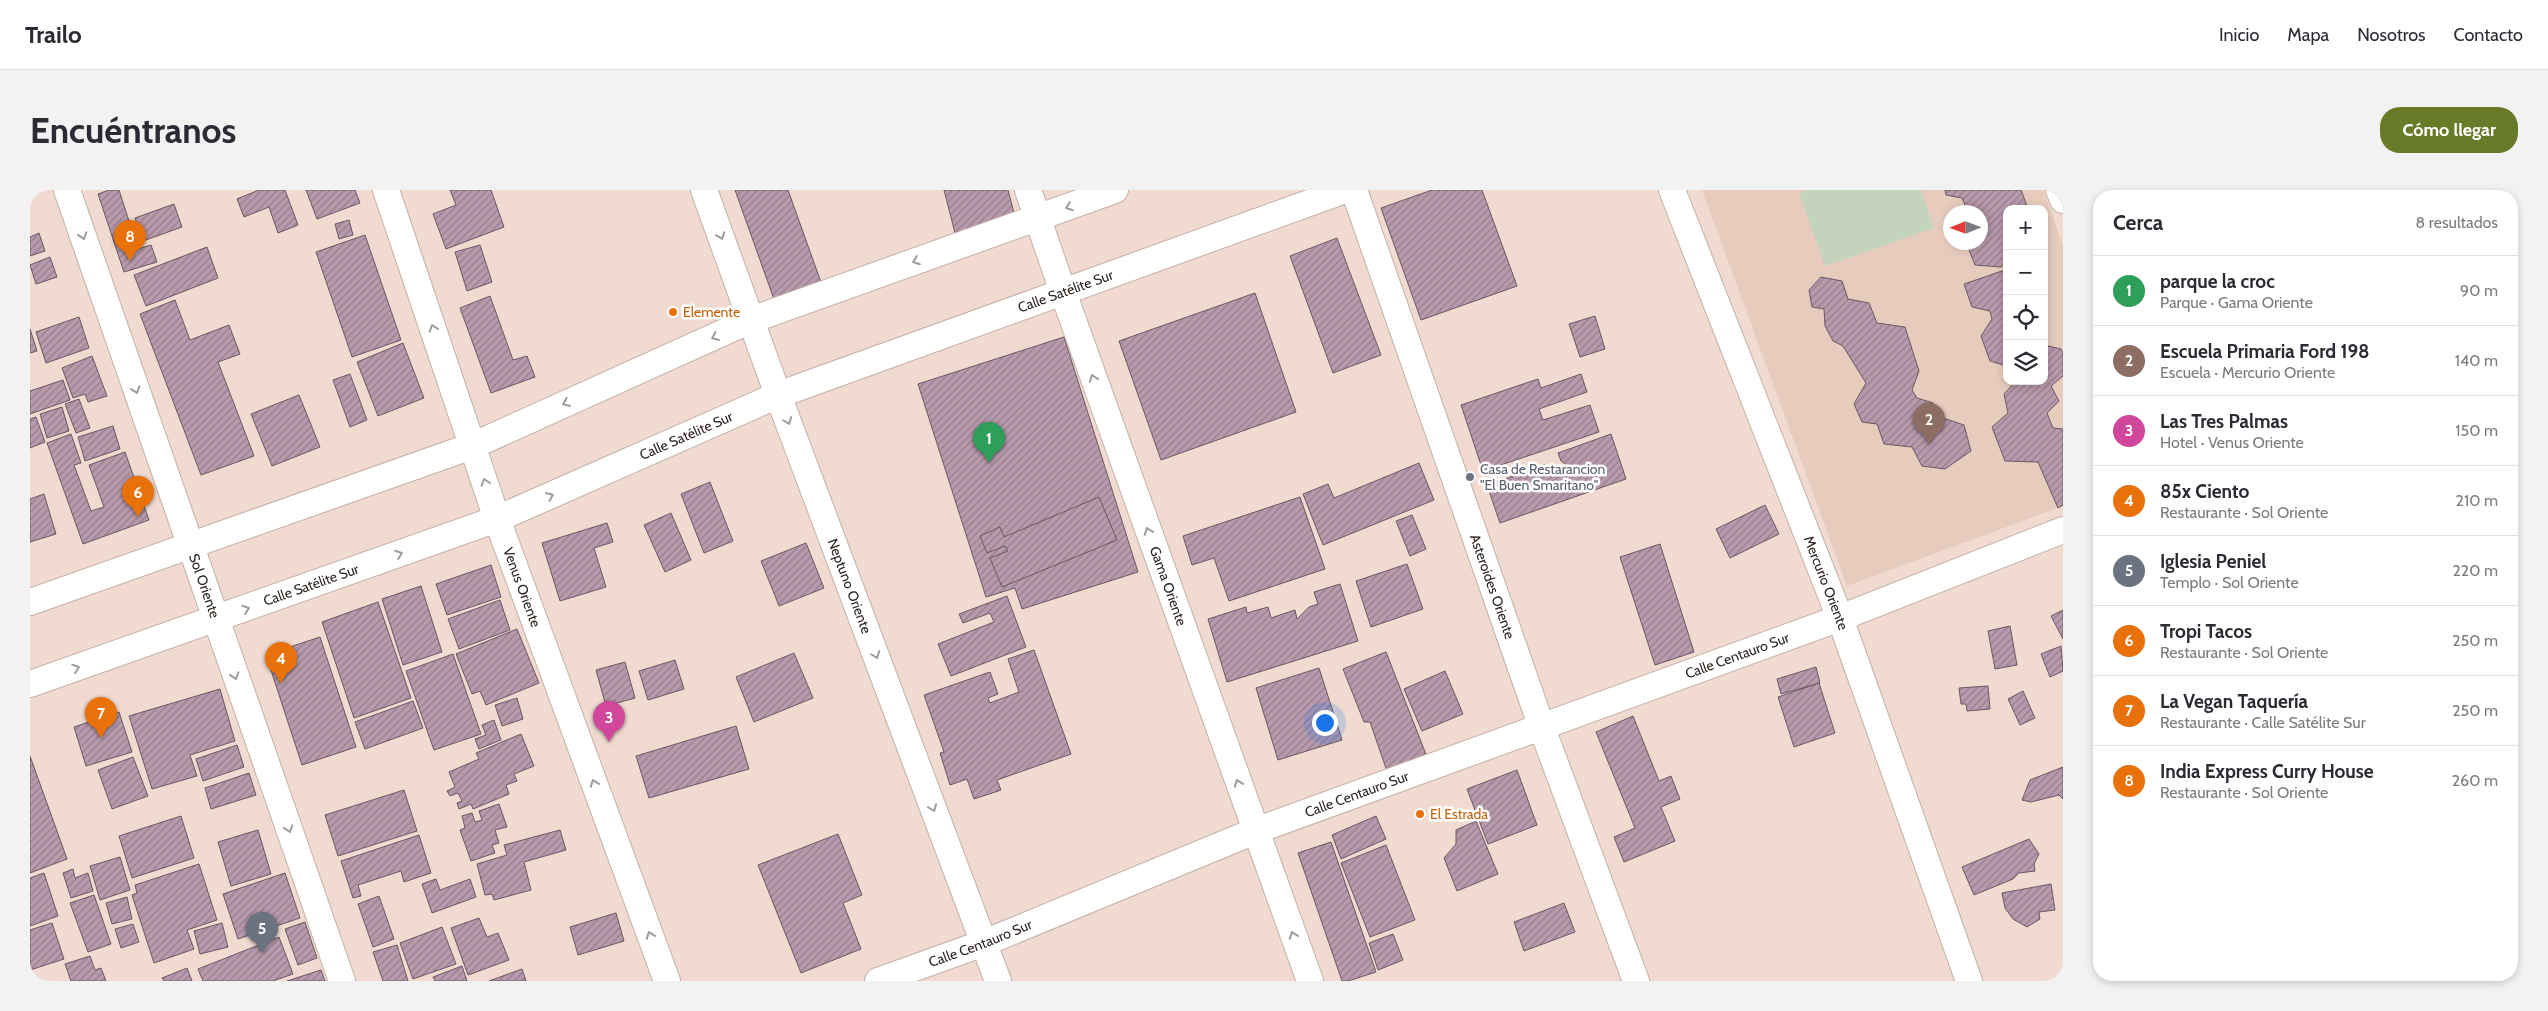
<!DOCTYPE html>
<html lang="es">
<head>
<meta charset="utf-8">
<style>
  :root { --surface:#fff; --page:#f2f2f3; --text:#2b2b33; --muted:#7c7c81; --line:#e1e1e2; --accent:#697a28 }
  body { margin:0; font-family:Cabin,sans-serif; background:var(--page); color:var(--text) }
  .controls { position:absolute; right:15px; top:15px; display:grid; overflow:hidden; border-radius:10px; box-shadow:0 2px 8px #0003 }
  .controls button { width:45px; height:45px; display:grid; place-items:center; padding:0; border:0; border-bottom:1px solid var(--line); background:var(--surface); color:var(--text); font:25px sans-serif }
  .compass { position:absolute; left:1913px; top:15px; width:45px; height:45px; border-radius:50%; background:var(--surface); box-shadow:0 2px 8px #0003; rotate:269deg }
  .you { position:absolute; left:1294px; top:532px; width:18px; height:18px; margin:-12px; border:4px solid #fff; border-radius:50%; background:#1a73e8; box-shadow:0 0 0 8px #1a73e833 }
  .badge { display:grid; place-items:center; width:32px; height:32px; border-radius:50%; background:var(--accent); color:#fff; font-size:16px; font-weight:700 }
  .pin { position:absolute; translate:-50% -41px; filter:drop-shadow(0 1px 2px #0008) }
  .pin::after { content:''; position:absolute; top:26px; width:18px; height:15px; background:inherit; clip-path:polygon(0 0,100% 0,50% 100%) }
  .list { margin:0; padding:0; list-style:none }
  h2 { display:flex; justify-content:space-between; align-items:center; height:65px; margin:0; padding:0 20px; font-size:21px }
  h2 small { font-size:16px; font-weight:400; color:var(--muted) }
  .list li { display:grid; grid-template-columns:32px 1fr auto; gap:15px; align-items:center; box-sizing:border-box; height:70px; padding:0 20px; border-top:1px solid var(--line) }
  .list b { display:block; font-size:19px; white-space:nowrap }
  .list p { margin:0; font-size:16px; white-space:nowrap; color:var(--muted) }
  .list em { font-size:16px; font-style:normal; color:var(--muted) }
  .icon { flex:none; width:28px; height:28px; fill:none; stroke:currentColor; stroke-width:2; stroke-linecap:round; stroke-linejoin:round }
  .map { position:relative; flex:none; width:2033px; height:791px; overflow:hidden; border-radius:20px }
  header { display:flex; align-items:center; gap:30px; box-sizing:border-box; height:70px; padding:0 25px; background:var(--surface); border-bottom:1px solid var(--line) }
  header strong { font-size:24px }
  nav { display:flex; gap:28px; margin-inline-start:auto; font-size:18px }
  .intro { display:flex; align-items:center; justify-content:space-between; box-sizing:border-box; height:120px; padding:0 30px }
  h1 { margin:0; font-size:35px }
  .button { padding:12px 22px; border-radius:20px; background:var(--accent); color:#fff; font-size:18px; font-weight:700 }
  main { display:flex; gap:30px; padding:0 30px }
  aside { flex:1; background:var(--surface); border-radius:20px; box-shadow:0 2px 8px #0003 }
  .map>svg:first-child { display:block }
</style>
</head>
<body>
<header>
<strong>Trailo</strong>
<nav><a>Inicio</a><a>Mapa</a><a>Nosotros</a><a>Contacto</a></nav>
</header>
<div class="intro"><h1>Encuéntranos</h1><a class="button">Cómo llegar</a></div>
<main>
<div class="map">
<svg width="2033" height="791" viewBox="0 0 2033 791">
  <defs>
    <pattern id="building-hatch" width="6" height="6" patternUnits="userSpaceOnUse" patternTransform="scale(1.25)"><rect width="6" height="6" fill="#b89aad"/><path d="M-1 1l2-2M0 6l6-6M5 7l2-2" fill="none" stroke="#967d8c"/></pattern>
  </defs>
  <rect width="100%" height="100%" fill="#f1dbd0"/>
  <path fill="#e7ccbd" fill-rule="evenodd" d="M1672 0H2013L2033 55V316L1817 396ZM1977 19H2014V191H1977ZM1920 22H1950V52H1920Z"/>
  <path fill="#c4d3bc" d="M1778 0H1891L1904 38 1795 76 1769 3Z"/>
  <g fill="url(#building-hatch)" stroke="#695863">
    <path d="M79 0H89L108 59 121 55 127 72 94 82 68 4Z"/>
    <path d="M229 0H255L268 35 248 43 239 17 214 27 207 9Z"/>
    <path d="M276 0H325L330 13 287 29Z"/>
    <path d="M420 0H461L474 37 416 59 403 24 426 15Z"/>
    <path d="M705 0H758L792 95 745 112Z"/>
    <path d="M914 0H978L985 27 925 43Z"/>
    <path d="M1402 0H1452L1487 96 1391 130 1351 18Z"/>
    <path d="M1915 0H1991L1997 16 1995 19H1977V72L1971 77 1945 75 1936 52H1950V22H1938L1932 8 1916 5Z"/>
    <path d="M144 14 152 37 113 51 105 28Z"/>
    <path d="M319 30 323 45 309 49 305 34Z"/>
    <path d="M9 43 15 61 0 66V47Z"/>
    <path d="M335 45 371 150 322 167 286 62Z"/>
    <path d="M1307 48 1351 165 1303 183 1260 66Z"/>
    <path d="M450 55 462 92 437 101 425 62Z"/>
    <path d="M177 57 188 88 116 116 104 85Z"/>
    <path d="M20 67 27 87 6 94 0 75Z"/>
    <path d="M1975 80 1977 86V176L1960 171 1951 146 1962 129 1960 121 1942 117 1934 94Z"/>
    <path d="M1791 87 1812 91 1818 109 1839 113 1847 133 1875 137 1889 181 1882 200 1887 208 1903 213 1910 227 1934 235 1941 261 1915 279 1892 276 1882 257 1854 254 1847 234 1832 232 1824 214 1836 193 1813 156 1803 151 1795 136 1794 119 1782 117 1779 100Z"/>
    <path d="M1225 103 1266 222 1131 270 1089 151Z"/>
    <path d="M460 106 483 170 497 166 505 187 461 203 430 118Z"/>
    <path d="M145 110 160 150 199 135 210 164 188 172 224 266 171 285 110 124Z"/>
    <path d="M1565 126 1575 159 1550 167 1539 134Z"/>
    <path d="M49 127 59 158 16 173 6 142Z"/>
    <path d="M0 139 7 161 0 163Z"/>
    <path d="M1034 147 1108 382 992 419 985 398 956 407 888 194Z"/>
    <path d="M373 153 394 208 348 226 327 172Z"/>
    <path d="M2014 155 2031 159 2033 163V186L2021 196 2029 211 2017 223 2023 238 2033 239V315L2028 318 2008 272 1975 271 1962 237 1978 223 1974 204 1986 191H2014Z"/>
    <path d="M62 166 77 206 58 212 55 204 43 208 32 178Z"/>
    <path d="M320 184 337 230 320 237 303 190Z"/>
    <path d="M1551 184 1557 202 1509 219 1513 230 1560 215 1569 242 1453 281 1431 215 1508 189 1511 198Z"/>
    <path d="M33 190 40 210 0 224V201Z"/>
    <path d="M269 205 290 257 242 276 221 224Z"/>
    <path d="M49 209 60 238 46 243 35 214Z"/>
    <path d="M32 217 39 241 17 248 10 224Z"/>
    <path d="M6 227 15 252 0 258V229Z"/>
    <path d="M83 236 90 259 55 271 48 247Z"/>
    <path d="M41 244 51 273 44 275 61 321 74 317 59 275 95 262 119 330 53 354 17 253Z"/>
    <path d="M1581 244 1596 289 1470 333 1457 295 1515 275 1518 283 1538 276 1531 271 1528 263Z"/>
    <path d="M1389 273 1404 310 1293 355 1273 304 1298 294 1304 308Z"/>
    <path d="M680 292 703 351 674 363 651 304Z"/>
    <path d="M14 304 26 344 0 352V309Z"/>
    <path d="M1069 307 1087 350 972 397 960 368 978 361 975 356 957 363 950 346 970 337 974 347Z"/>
    <path d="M1270 307 1295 379 1199 411 1184 368 1162 375 1153 346Z"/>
    <path d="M1735 315 1749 344 1700 368 1686 339Z"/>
    <path d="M641 323 661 370 635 382 614 335Z"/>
    <path d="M1382 325 1396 359 1380 366 1366 331Z"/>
    <path d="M577 333 583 352 564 358 576 397 530 411 512 353Z"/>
    <path d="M776 353 794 398 749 416 731 371Z"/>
    <path d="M1630 354 1664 462 1625 475 1590 367Z"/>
    <path d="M1377 374 1393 419 1341 437 1326 391Z"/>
    <path d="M461 375 471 407 417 425 406 394Z"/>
    <path d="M1310 394 1328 451 1197 492 1178 429 1216 417 1217 423 1238 417 1241 428 1265 420 1267 429 1279 417 1288 414 1284 402Z"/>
    <path d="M391 396 412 462 373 475 352 409Z"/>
    <path d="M977 406 996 457 921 486 908 454 964 432 960 423 933 433 929 424Z"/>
    <path d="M470 410 480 440 429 459 418 429Z"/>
    <path d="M348 412 381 508 324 528 292 432Z"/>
    <path d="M2033 420V449L2021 426Z"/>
    <path d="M1980 436 1987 475 1965 479 1958 441Z"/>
    <path d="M487 439 509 493 456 515 450 501 442 504 426 464Z"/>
    <path d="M290 447 326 557 272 575 236 465Z"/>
    <path d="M2031 456 2033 481 2020 487 2011 464Z"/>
    <path d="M1004 460 1041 564 967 590 971 600 944 609 937 589 920 595 910 563 914 562 894 505 960 482 968 504 958 508 960 513 989 502 978 469Z"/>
    <path d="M1356 462 1397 567 1359 587 1340 532H1334L1313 479Z"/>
    <path d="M764 463 783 508 724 532 706 487Z"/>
    <path d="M423 464 451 544 404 560 376 481Z"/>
    <path d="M645 470 654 499 618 510 609 481Z"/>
    <path d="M595 472 605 508 576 516 566 480Z"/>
    <path d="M1786 477 1790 493 1751 504 1747 489Z"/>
    <path d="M1289 478 1312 550 1248 570 1226 498Z"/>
    <path d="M1415 481 1433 524 1392 541 1374 499Z"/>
    <path d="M1789 493 1805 543 1764 557 1748 507Z"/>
    <path d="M1958 496 1960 519 1937 521 1936 514H1931L1929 498Z"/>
    <path d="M190 499 205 551 160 565 167 586 122 599 99 526Z"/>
    <path d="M1993 501 2005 528 1990 535 1978 509Z"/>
    <path d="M487 508 493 529 472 536 465 515Z"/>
    <path d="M383 511 393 538 335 559 325 532Z"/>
    <path d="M89 522 102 562 56 576 44 537Z"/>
    <path d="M1603 526 1629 591 1641 586 1650 609 1631 617 1645 651 1594 672 1584 647 1605 638 1566 542Z"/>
    <path d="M464 530 471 550 449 559 445 549 456 545 452 535Z"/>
    <path d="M706 536 719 579 619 608 606 566Z"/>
    <path d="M491 544 504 576 484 584 487 591 476 595 479 604 443 619 441 614 429 619 427 613 432 611 428 603 420 606 417 601 425 597 419 582 449 569 446 563Z"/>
    <path d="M207 555 214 577 173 591 166 569Z"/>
    <path d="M0 566 37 669 0 683Z"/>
    <path d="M103 567 118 606 82 619 68 580Z"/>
    <path d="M2033 577V609L2029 605 2001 612 1992 610 2000 590Z"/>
    <path d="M1487 580 1507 635 1458 654 1437 599Z"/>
    <path d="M219 583 226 605 181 619 175 598Z"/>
    <path d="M374 600 387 641 308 666 295 625Z"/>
    <path d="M469 614 477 637 465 640 469 653 462 655 465 663 441 671 430 640 435 638 432 626 442 623 445 632 452 630 449 621Z"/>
    <path d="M151 626 164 668 102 688 89 646Z"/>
    <path d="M1346 626 1356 649 1311 669 1302 645Z"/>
    <path d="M1446 631 1468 684 1427 701 1414 668 1426 654V640Z"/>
    <path d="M228 640 241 684 201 696 188 652Z"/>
    <path d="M530 640 536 660 494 672 501 700 464 710 462 704 455 705 447 674 477 665 474 655Z"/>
    <path d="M808 644 832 705 813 713 831 759 771 783 728 675Z"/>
    <path d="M389 645 401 683 374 692 371 681 328 695 331 706 323 708 311 671Z"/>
    <path d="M1999 649 2009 664 2004 674 2005 681 1989 683 1983 689 1944 705 1932 677Z"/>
    <path d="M1301 652 1346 782 1318 791H1312L1268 663Z"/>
    <path d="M1356 655 1385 730 1340 747 1311 673Z"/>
    <path d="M90 667 100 700 70 710 60 676Z"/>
    <path d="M169 674 187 730 157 740 164 759 124 773 102 705 107 703 105 695Z"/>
    <path d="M43 679 45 688 58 683 63 701 41 708 33 683Z"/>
    <path d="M14 683 28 726 0 736V688Z"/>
    <path d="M255 683 270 728 208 749 193 704Z"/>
    <path d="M406 689 410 700 440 689 446 707 402 723 392 694Z"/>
    <path d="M2021 694 2025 720 2009 722 2010 729 1997 737 1983 729 1975 718 1972 703Z"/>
    <path d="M64 705 81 754 58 762 40 713Z"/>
    <path d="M349 706 364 749 343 757 328 714Z"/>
    <path d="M97 707 102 729 82 734 76 713Z"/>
    <path d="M1534 713 1545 742 1494 761 1484 732Z"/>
    <path d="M586 723 594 751 548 765 540 737Z"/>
    <path d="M449 728 457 747 468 743 479 770 438 785 421 738Z"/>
    <path d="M275 732 287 768 268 775 255 739Z"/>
    <path d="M22 733 34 769 0 780V740Z"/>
    <path d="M192 733 198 757 170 764 164 741Z"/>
    <path d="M103 734 109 752 91 758 85 739Z"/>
    <path d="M412 737 426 774 383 789 370 753Z"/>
    <path d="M1363 744 1373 770 1348 780 1339 753Z"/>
    <path d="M249 747 263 784 243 791H173L168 779Z"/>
    <path d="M367 755 378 791H353L343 762Z"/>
    <path d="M60 766 65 780 71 778 76 791H41L35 774Z"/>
    <path d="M432 776 437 791H405L403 787Z"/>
    <path d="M157 778 162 791H134L132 788Z"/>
    <path d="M492 779 496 791H459Z"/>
    <path d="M291 780 295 791H257Z"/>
  </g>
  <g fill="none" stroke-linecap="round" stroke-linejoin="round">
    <g stroke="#c4b0a5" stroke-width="28">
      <g id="street">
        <path id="s1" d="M37 0 312 791"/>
        <path id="s2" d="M356 0 467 329 637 791"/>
        <path id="s3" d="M674 0 748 205 968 791"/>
        <path id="s4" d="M998 0 1033 102 1280 791"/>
        <path id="s5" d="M1324 0 1512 538 1606 791"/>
        <path id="s6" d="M1642 0 1810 428 1939 791"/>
        <path d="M2029 0 2033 10"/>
        <path d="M0 412 442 256 721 130 1085 0"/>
        <path id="s7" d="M0 494 467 329 748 205 1315 0"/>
        <path id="s8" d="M848 791 954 753 1225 641 1810 428 2033 340"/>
      </g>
    </g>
    <use href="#street" stroke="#fff" stroke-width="26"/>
  </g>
  <defs><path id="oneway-chevron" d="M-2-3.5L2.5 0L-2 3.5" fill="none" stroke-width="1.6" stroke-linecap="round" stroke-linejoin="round" transform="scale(1.25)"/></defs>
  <g stroke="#a09c9b">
    <use href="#oneway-chevron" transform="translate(1039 17) rotate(160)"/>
    <use href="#oneway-chevron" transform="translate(53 46) rotate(71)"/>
    <use href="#oneway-chevron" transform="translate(691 46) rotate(70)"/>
    <use href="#oneway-chevron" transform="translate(886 71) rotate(160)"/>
    <use href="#oneway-chevron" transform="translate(403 138) rotate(-109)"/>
    <use href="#oneway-chevron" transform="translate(685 147) rotate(156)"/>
    <use href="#oneway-chevron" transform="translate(1063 188) rotate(-110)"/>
    <use href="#oneway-chevron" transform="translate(106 200) rotate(71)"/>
    <use href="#oneway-chevron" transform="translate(536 213) rotate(156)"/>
    <use href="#oneway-chevron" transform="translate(758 231) rotate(69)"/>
    <use href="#oneway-chevron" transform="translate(455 292) rotate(-108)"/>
    <use href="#oneway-chevron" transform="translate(520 306) rotate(-24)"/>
    <use href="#oneway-chevron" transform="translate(1118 341) rotate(-110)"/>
    <use href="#oneway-chevron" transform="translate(369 364) rotate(-20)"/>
    <use href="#oneway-chevron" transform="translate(216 419) rotate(-20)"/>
    <use href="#oneway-chevron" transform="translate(846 465) rotate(69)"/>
    <use href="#oneway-chevron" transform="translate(46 478) rotate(-19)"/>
    <use href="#oneway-chevron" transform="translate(205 486) rotate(71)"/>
    <use href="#oneway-chevron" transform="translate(564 593) rotate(-110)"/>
    <use href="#oneway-chevron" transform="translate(1208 593) rotate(-110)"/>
    <use href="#oneway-chevron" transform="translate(903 618) rotate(69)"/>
    <use href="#oneway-chevron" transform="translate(259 639) rotate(71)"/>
    <use href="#oneway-chevron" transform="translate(620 745) rotate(-110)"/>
    <use href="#oneway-chevron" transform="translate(1263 745) rotate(-110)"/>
  </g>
  <g fill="#e8710a" stroke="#fff" stroke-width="2">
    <circle cx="643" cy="122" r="5"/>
    <circle cx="1390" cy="624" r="5"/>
  </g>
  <circle fill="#6b7280" stroke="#fff" stroke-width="2" cx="1440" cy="287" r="5"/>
  <g text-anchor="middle" stroke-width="5" stroke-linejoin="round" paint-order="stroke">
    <g font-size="14" fill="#2c2420" stroke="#fff">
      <text dy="5" stroke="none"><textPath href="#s7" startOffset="1108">Calle Satélite Sur</textPath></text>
      <text dy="5" stroke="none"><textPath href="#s7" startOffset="702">Calle Satélite Sur</textPath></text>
      <text dy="5" stroke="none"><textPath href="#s6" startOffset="422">Mercurio Oriente</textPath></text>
      <text dy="5" stroke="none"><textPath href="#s1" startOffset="419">Sol Oriente</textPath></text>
      <text dy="5" stroke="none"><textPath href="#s7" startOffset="298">Calle Satélite Sur</textPath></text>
      <text dy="5" stroke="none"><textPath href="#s3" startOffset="422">Neptuno Oriente</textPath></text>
      <text dy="5" stroke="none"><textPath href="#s4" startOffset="420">Gama Oriente</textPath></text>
      <text dy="5" stroke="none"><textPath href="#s5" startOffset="420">Asteroides Oriente</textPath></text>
      <text dy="5" stroke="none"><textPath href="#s2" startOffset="420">Venus Oriente</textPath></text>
      <text dy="5" stroke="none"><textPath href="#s8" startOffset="919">Calle Centauro Sur</textPath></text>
      <text dy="5" stroke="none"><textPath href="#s8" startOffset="514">Calle Centauro Sur</textPath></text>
      <text dy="5" stroke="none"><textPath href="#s8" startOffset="109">Calle Centauro Sur</textPath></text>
    </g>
    <g font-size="14" fill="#c56008" stroke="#fff" text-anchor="start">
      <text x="653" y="127">Elemente</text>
      <text x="1400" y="629">El Estrada</text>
    </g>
    <g font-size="14" fill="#5b616d" stroke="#fff" text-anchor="start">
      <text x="1450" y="284">Casa de Restarancion<tspan x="1450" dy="16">"El Buen Smaritano"</tspan></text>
    </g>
  </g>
</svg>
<div class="controls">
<button>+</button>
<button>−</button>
<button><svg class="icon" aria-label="locate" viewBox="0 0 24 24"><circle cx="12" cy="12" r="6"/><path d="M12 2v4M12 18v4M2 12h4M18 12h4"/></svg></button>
<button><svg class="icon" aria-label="layers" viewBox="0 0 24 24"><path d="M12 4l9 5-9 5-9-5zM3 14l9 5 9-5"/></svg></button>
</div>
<svg class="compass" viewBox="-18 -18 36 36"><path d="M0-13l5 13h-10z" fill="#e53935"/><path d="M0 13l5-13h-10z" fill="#7c7c81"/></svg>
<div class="you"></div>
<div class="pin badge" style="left:959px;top:273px;background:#2e9e5b">1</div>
<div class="pin badge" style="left:1899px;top:254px;background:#8d6e63">2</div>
<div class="pin badge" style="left:579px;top:552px;background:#d1479c">3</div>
<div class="pin badge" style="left:251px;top:493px;background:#e8710a">4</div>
<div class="pin badge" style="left:232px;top:763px;background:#6b7280">5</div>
<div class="pin badge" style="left:108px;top:327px;background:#e8710a">6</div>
<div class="pin badge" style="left:71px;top:548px;background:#e8710a">7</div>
<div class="pin badge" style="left:100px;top:71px;background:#e8710a">8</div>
</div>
<aside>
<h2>Cerca<small>8 resultados</small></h2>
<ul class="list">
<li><span class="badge" style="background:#2e9e5b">1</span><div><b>parque la croc</b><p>Parque · Gama Oriente</p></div><em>90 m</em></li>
<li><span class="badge" style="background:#8d6e63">2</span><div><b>Escuela Primaria Ford 198</b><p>Escuela · Mercurio Oriente</p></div><em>140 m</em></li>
<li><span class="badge" style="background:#d1479c">3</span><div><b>Las Tres Palmas</b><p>Hotel · Venus Oriente</p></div><em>150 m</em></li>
<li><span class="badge" style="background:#e8710a">4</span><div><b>85x Ciento</b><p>Restaurante · Sol Oriente</p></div><em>210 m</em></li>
<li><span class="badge" style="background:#6b7280">5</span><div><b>Iglesia Peniel</b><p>Templo · Sol Oriente</p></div><em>220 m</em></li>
<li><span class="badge" style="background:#e8710a">6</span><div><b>Tropi Tacos</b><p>Restaurante · Sol Oriente</p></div><em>250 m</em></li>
<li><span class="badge" style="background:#e8710a">7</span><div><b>La Vegan Taquería</b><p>Restaurante · Calle Satélite Sur</p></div><em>250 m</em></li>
<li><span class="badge" style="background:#e8710a">8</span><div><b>India Express Curry House</b><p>Restaurante · Sol Oriente</p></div><em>260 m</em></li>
</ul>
</aside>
</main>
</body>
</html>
